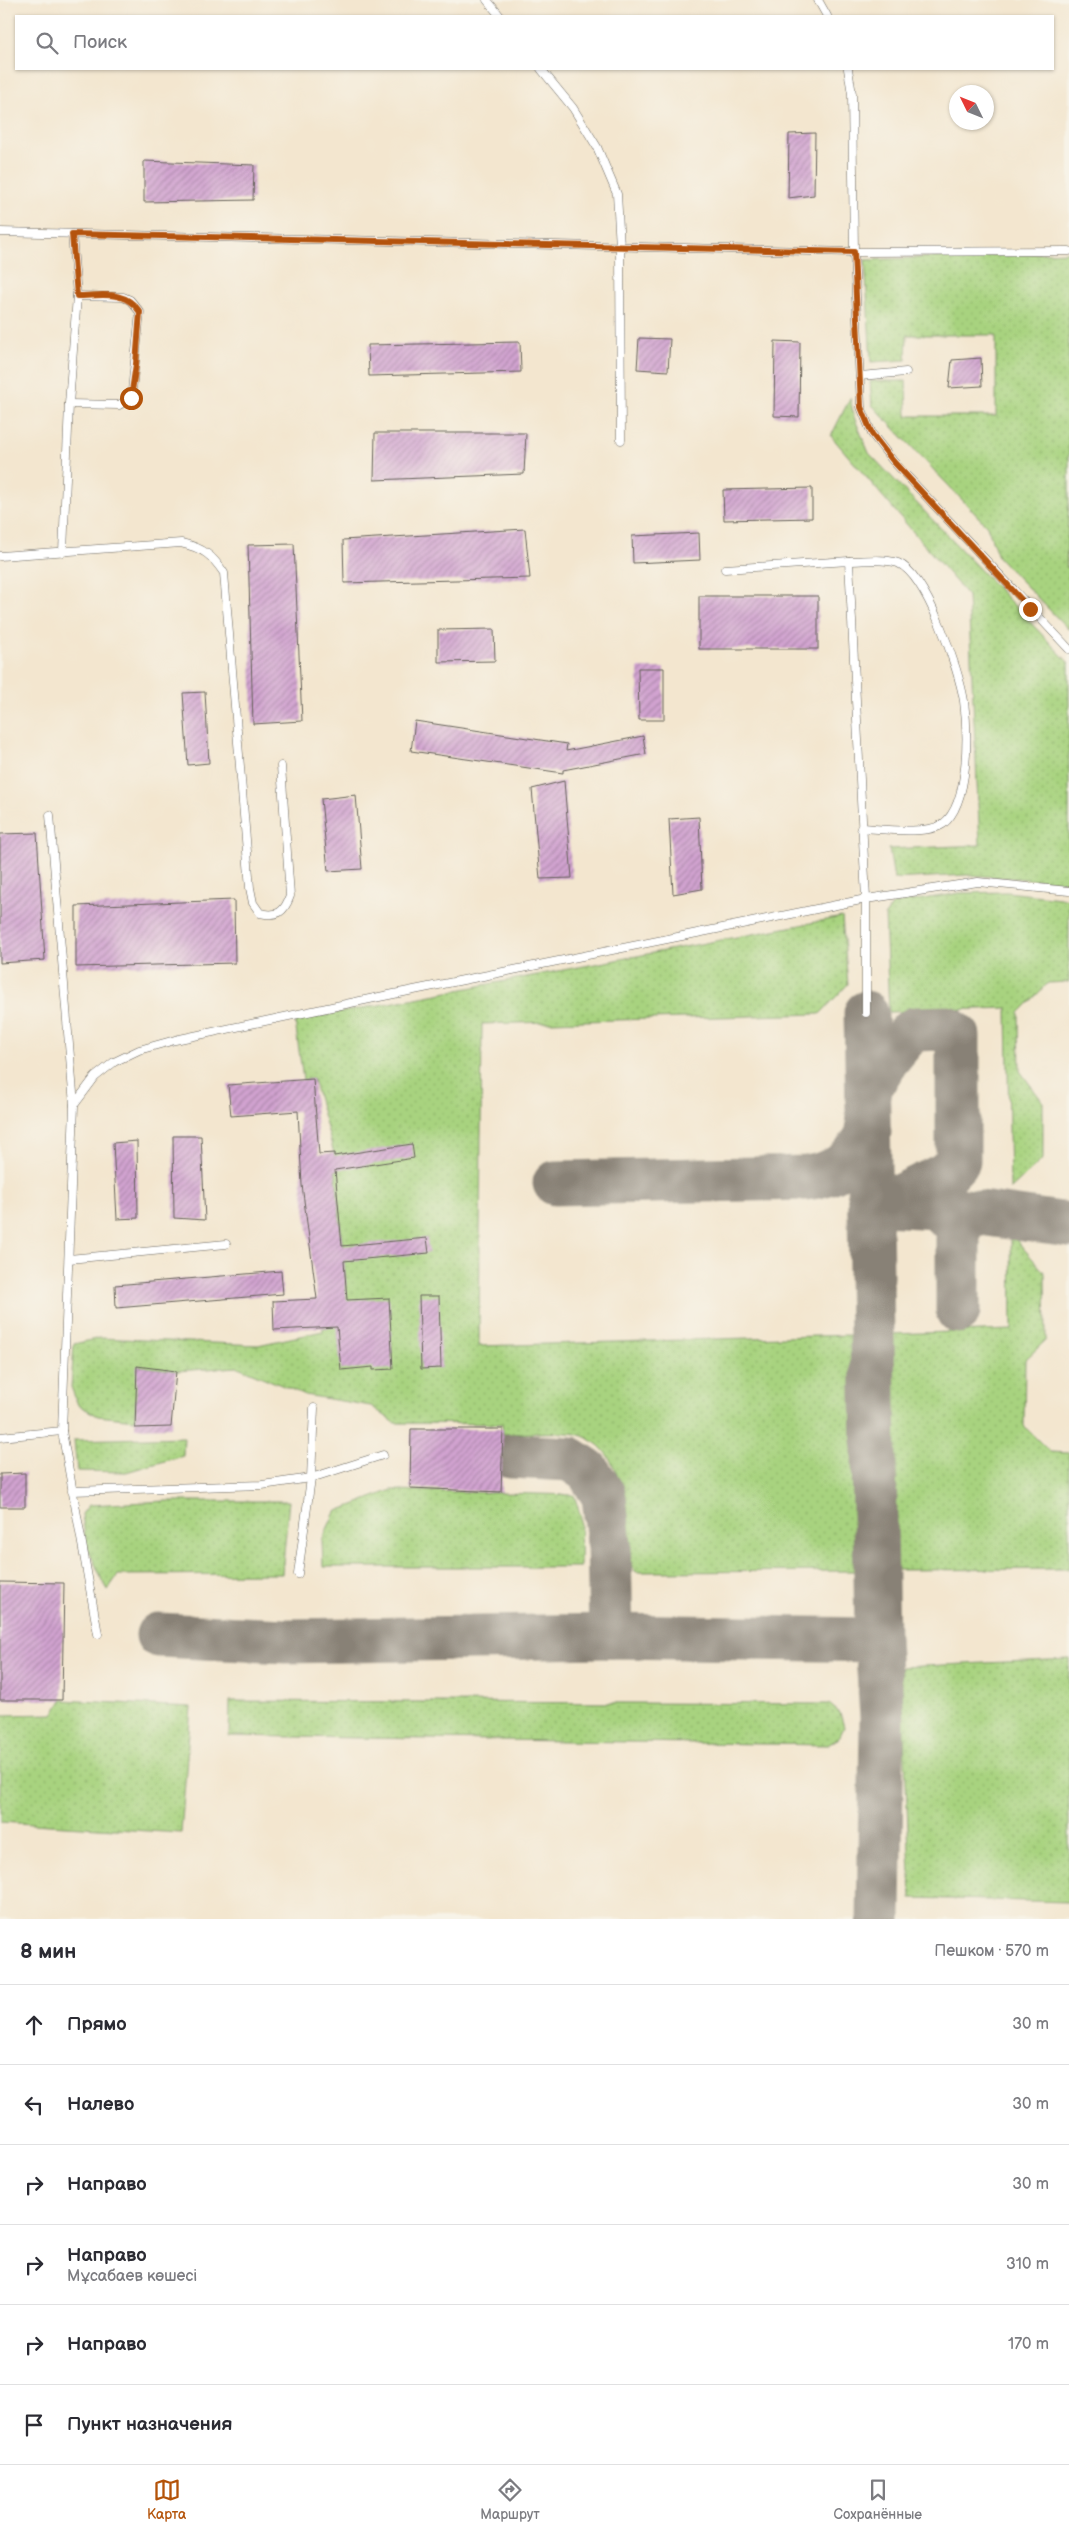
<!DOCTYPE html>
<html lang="ru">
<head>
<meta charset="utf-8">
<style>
  :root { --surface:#fff; --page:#f7f7f7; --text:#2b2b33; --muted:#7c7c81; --line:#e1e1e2; --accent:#b45309 }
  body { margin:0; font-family:"Balsamiq Sans",sans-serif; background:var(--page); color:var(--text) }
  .compass { position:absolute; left:949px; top:85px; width:45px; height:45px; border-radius:50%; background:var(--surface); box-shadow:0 1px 4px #0004; rotate:313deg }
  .stop { position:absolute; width:15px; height:15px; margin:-11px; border:4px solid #b45309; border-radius:50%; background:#fff }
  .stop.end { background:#b45309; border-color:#fff; box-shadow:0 1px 5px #0008 }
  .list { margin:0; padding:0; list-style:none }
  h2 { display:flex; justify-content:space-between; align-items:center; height:65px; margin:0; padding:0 20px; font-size:21px }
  h2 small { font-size:16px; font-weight:400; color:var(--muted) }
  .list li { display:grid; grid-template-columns:32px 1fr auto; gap:15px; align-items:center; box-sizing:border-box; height:80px; padding:0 20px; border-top:1px solid var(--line) }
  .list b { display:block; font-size:19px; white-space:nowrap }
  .list p { margin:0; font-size:16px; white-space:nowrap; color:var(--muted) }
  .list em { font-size:16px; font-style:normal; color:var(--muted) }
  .icon { flex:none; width:28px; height:28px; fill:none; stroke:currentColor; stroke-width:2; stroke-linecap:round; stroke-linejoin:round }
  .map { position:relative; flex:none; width:1069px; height:1919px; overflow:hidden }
  .search { position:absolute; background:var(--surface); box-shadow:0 1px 4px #0004; left:15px; right:15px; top:15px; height:55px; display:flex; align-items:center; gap:12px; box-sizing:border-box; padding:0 18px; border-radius:0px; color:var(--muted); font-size:19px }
  .sheet { height:545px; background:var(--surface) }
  nav { display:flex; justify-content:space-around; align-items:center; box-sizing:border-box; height:70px; border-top:1px solid var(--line); background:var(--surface); font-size:14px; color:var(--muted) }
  nav a { display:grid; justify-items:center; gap:2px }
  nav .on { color:var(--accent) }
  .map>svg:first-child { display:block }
</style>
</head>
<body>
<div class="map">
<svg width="1069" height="1919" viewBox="0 0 1069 1919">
  <defs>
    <pattern id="grass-dots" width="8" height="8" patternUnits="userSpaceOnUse" patternTransform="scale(1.25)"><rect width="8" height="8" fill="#a8d37f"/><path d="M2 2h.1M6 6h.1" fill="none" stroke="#90b56d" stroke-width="1.8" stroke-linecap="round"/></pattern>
    <pattern id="building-hatch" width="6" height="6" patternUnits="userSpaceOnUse" patternTransform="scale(1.25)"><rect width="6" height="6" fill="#d1a3d0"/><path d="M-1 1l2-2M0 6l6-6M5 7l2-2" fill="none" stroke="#a984a8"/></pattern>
  </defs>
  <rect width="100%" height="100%" fill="#f7f3e8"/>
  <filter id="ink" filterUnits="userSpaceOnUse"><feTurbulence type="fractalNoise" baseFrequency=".02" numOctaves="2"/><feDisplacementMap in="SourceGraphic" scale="10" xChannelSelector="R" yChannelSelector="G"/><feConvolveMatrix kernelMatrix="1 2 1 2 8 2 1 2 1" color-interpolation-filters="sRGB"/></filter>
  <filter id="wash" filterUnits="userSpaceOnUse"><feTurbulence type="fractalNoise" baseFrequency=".0096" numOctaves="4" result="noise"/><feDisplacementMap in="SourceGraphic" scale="20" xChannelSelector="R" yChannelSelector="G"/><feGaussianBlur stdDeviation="1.12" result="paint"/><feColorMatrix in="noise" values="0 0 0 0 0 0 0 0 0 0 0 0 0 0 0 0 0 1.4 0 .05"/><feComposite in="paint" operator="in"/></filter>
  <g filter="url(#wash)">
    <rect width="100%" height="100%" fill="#f3e6cf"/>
    <g fill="url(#grass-dots)" stroke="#62784e">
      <path d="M1069 252V504L1066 567H1069V630L998 557 987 526 872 405 870 381H906L907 416H996V335H907L906 360 871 362 865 260Z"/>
      <path d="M850 398 854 417 869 453 1069 663V882L968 875 894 879 889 849 980 845 968 596 831 436Z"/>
      <path d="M1007 892 1069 899V982L1048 983 1019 1013 1020 1071 1043 1102V1159L1010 1190 1007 1008 889 1012 885 915 893 904 960 893Z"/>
      <path d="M842 917 848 984 820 1014 482 1024 479 1346 851 1335 856 1571 636 1572C623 1555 626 1542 625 1521 623 1487 615 1443 576 1434 560 1431 521 1434 503 1434L502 1424 395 1423 371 1406 305 1395 238 1367 176 1371 138 1366 135 1420 98 1416 78 1405 71 1387 74 1344 100 1338 258 1345 323 1331 325 1299 346 1286 334 1153 313 1079 303 1080 295 1021Z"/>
      <path d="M1011 1234 1045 1273 1046 1340 1025 1360 1024 1426 1050 1452 1069 1453V1569L896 1570 891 1334 1012 1330Z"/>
      <path d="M184 1437 183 1456 126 1472 77 1471 74 1440Z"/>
      <path d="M392 1490 574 1495 581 1517 580 1567H323L322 1540 335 1512Z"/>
      <path d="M166 1501H289L282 1574 118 1575 107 1591 86 1544 82 1514 89 1505Z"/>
      <path d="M1069 1659V1902L911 1898 901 1667Z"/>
      <path d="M62 1700 191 1707 181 1833 0 1822V1715L53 1714Z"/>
      <path d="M230 1701 829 1704 840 1713 844 1727 839 1738 828 1745 229 1736Z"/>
    </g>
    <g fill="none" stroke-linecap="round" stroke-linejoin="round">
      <g stroke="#888176" stroke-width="45">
        <path d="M866 1013 870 1212 884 1204 936 1207 1069 1225"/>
        <path d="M868 1091 886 1061 910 1032 915 1029 947 1028 958 1036V1161L946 1174 886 1203"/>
        <path d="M555 1183 806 1178C838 1174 854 1160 869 1132"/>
        <path d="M936 1207 958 1227V1311"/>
        <path d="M870 1212 877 1640 882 1718 879 1919"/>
        <path d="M510 1456 570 1459 588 1471 604 1496 609 1544 611 1636"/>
        <path d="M158 1635 286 1641 611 1636 877 1640"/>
      </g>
    </g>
    <g id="blocks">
      <g fill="url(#building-hatch)">
        <path d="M815 133 814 195 788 198 789 134Z"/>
        <path d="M144 161 254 165 253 200 144 202Z"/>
        <path d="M639 338 670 339 668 371 637 369Z"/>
        <path d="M775 341 800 342 799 417 774 416Z"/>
        <path d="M520 342 521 372 369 376 368 345Z"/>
        <path d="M981 358 982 386 949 388 952 360Z"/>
        <path d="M375 433H526L524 474 374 480Z"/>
        <path d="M812 488V518L724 520 723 490Z"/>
        <path d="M525 529 530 578 344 583 343 540Z"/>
        <path d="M699 533 700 560 633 563 632 536Z"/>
        <path d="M294 544 302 721 253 724 248 545Z"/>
        <rect x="699" y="596" width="119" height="53"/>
        <path d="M494 629 495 661 438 662V630Z"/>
        <path d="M638 668H664V720H639Z"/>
        <path d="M205 692 209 763 188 765 183 693Z"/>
        <path d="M415 721 567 744 566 751 643 736 646 754 563 770V773L411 751Z"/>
        <path d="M564 781 572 878 540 879 532 789Z"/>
        <path d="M356 795 362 869 328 871 321 799Z"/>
        <path d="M699 817 702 889 673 894 669 819Z"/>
        <path d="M37 833 45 960 0 963V834Z"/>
        <path d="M234 900 235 963 76 967V906Z"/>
        <path d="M313 1079 319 1154 334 1153V1156L412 1144 414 1158 335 1170 342 1246 427 1238 429 1253 344 1261 347 1300 389 1298 393 1369 373 1370V1367L341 1370 337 1327 274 1330 273 1301 317 1299 302 1185 298 1111 231 1116 228 1085Z"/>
        <path d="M173 1136H201L205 1220 174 1218Z"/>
        <path d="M137 1141 138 1218 117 1219 113 1143Z"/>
        <path d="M281 1271 283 1294 116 1308 115 1285Z"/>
        <path d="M419 1296H439L441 1368 421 1369Z"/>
        <path d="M137 1366 176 1371 171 1427 135 1428Z"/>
        <path d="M411 1429H503L501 1492 410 1488Z"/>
        <path d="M25 1473V1507H0V1474Z"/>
        <path d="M0 1582 64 1583 62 1700H0Z"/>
      </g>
    </g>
  </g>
  <g filter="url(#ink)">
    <use href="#blocks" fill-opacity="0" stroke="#67635b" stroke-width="1"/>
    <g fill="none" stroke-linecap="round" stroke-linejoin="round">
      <g stroke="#67635b" stroke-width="9">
        <g id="service">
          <path d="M487 0 500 16"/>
          <path d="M818 0 827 16"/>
          <path d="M541 69 573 108 597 147 617 194 620 247 621 440"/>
          <path d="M0 232 854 252 852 94 848 69"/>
          <path d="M1069 251 854 252 861 407 872 434 893 461 1069 649"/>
          <path d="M860 376 906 372"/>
          <path d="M69 404 119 405 131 398 132 391 140 312 130 300 123 297 77 296"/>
          <path d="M63 552 69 404 77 296 72 234"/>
          <path d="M0 556 181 543C203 548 212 555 224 573L250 888 253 903 260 913C277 917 284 913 290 896L281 766"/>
          <path d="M849 561C865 561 883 558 898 563 927 575 959 670 964 701 968 731 970 803 943 824 927 835 882 829 861 828"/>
          <path d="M725 569 849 561 866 899V1013"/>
          <path d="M74 1105 95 1077 114 1062 139 1050 175 1040 379 997 866 899 978 882 1069 891"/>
          <path d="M69 1259 226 1244"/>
          <path d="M62 1431 98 1634"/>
          <path d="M0 1437 62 1431 74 1105 50 815"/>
          <path d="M72 1491 262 1485 311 1478 383 1455"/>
          <path d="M298 1574 311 1478 314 1408"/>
        </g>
      </g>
      <use href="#service" stroke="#fff" stroke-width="8"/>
    </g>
  </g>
  <g fill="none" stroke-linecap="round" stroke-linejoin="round" filter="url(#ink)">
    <path stroke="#b45309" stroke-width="6" d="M131 398 136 364 140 312C125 289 101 296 77 296L72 234 854 252 861 407 872 434 893 461 1030 609"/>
  </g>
</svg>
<svg class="compass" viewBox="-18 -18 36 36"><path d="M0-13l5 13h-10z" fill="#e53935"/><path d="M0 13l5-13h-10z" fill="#7c7c81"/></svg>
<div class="stop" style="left:131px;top:398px"></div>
<div class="stop end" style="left:1030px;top:609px"></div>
<div class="search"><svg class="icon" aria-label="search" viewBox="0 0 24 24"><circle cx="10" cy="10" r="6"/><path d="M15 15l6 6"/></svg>Поиск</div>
</div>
<section class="sheet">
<h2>8 мин<small>Пешком · 570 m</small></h2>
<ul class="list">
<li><svg class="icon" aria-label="ahead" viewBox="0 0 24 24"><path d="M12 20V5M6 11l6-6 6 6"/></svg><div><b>Прямо</b></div><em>30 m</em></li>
<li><svg class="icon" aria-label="left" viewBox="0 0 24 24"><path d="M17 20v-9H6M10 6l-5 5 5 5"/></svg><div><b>Налево</b></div><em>30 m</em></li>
<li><svg class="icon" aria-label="right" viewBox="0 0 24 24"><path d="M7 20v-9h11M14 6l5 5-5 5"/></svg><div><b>Направо</b></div><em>30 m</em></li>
<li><svg class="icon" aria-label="right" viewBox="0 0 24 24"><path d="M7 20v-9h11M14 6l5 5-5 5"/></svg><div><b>Направо</b><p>Мұсабаев көшесі</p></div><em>310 m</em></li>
<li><svg class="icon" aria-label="right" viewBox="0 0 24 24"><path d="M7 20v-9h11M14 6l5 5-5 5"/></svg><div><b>Направо</b></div><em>170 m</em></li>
<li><svg class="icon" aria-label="arrive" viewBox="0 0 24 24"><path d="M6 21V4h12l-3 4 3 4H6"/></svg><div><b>Пункт назначения</b></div></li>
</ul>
</section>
<nav>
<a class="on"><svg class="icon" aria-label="map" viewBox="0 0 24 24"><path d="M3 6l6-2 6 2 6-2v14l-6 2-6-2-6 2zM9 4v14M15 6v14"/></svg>Карта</a>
<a><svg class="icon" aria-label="directions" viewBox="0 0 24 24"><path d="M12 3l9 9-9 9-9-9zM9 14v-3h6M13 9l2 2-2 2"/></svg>Маршрут</a>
<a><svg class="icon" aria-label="saved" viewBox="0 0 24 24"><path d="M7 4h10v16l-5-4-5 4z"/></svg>Сохранённые</a>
</nav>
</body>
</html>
